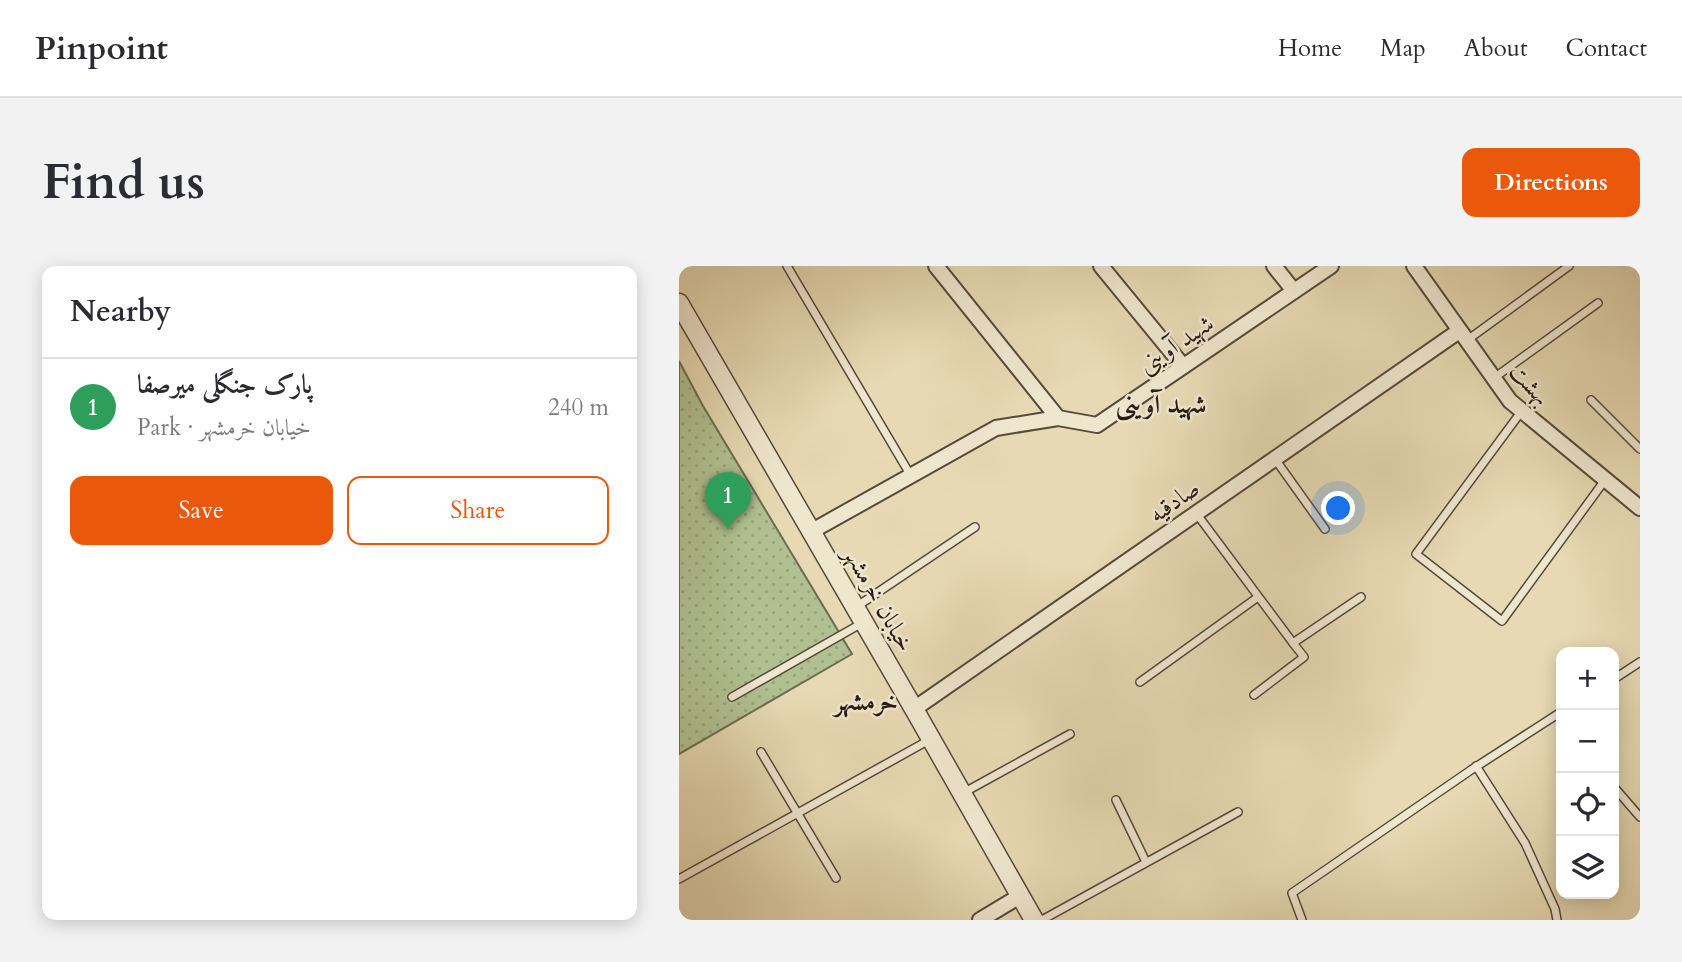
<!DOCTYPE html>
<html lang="en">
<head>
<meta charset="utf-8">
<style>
  :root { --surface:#fff; --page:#f2f2f3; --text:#2b2b33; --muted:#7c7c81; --line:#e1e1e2; --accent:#ea580c }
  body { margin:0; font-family:Cardo,Amiri,serif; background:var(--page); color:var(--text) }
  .controls { position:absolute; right:21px; bottom:21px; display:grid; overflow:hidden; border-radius:14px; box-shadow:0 4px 18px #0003 }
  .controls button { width:63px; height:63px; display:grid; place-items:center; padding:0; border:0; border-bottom:2px solid var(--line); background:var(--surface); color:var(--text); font:35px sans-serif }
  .you { position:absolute; left:660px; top:243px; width:24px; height:24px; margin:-18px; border:5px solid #fff; border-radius:50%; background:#1a73e8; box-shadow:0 0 0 10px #1a73e833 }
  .badge { display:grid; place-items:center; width:46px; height:46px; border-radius:50%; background:var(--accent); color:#fff; font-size:23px; font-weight:700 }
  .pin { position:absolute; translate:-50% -58px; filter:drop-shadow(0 2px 4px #0008) }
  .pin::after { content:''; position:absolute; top:37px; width:24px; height:21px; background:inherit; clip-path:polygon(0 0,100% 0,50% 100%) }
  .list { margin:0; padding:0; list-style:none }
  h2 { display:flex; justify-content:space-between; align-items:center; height:91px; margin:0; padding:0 28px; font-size:30px }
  h2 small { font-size:23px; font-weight:400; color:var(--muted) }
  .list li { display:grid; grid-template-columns:46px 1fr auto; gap:21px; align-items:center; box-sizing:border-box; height:98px; padding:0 28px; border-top:2px solid var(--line) }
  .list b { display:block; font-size:26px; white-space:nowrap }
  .list p { margin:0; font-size:23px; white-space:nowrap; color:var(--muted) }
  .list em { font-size:23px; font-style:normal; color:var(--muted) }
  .actions { display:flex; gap:14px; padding:21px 28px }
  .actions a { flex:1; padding:16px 0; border:2px solid var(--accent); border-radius:14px; text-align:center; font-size:24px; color:var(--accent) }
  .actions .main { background:var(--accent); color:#fff }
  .icon { flex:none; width:38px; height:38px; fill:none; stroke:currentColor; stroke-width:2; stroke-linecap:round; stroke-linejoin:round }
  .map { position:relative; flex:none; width:961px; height:654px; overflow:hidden; border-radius:14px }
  header { display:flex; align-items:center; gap:42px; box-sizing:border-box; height:98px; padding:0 35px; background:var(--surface); border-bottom:2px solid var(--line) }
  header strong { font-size:33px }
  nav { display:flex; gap:38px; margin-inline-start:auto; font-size:24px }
  .intro { display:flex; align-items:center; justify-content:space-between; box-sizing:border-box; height:168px; padding:0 42px }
  h1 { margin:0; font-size:49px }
  .button { padding:18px 32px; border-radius:14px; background:var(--accent); color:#fff; font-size:24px; font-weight:700 }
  main { display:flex; gap:42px; padding:0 42px }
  aside { flex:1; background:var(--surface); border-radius:14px; box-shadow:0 4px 18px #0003 }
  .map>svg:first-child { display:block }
</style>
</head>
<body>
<header>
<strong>Pinpoint</strong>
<nav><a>Home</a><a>Map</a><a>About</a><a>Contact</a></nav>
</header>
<div class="intro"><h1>Find us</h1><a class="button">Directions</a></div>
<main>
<aside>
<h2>Nearby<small></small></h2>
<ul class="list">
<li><span class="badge" style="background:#2e9e5b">1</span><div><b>پارک جنگلی میرصفا</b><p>Park · خیابان خرمشهر</p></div><em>240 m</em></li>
</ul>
<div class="actions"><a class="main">Save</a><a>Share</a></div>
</aside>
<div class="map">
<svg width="961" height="654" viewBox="0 0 961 654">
  <defs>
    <pattern id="green-dots" width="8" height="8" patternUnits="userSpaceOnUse" patternTransform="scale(1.75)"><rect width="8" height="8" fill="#b0c091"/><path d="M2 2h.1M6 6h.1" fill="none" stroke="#97a47c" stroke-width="1.8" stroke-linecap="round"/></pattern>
  </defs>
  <rect width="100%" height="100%" fill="#e6d9b3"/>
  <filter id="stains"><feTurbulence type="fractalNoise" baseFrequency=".00286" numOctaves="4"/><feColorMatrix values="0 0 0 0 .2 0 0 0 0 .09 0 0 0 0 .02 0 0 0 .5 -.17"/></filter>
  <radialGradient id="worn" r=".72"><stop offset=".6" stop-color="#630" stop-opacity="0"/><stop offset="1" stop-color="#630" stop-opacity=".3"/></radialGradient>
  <path fill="url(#green-dots)" stroke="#6b6e52" stroke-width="2" d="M0 95 24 140 173 388 0 488Z"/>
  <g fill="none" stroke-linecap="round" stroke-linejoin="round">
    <g stroke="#564a3c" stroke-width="10">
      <g id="service">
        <path d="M108 0 232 210"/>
        <path d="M787 75 890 0"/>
        <path d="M815 112 919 37"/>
        <path d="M912 134 961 183"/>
        <path d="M842 146 737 288 823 355 926 214"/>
        <path d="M596 193 646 263"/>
        <path d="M517 247 614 377 682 331"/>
        <path d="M177 341 296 261"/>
        <path d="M935 413 961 396"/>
        <path d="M461 416 579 331"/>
        <path d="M575 429 625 391 614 377"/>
        <path d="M53 431 185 356"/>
        <path d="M82 486 157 612"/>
        <path d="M797 500 846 577 876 643 878 654"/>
        <path d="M935 521 961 551"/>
        <path d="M284 527 391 468"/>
        <path d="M437 534 467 596"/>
        <path d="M0 613 252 473"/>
        <path d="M363 654 559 546"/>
        <path d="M623 654 613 627 792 504 882 446"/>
      </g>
    </g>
    <g stroke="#564a3c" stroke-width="18">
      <g id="minor">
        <path d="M257 0 379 152"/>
        <path d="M422 0 504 100"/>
        <path d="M595 0 615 25"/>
        <path d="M735 0 831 135 961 242"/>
        <path d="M133 265 317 162 379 152 418 159 652 0"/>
        <path d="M235 443 780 65"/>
        <path d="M301 654 341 630"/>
      </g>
    </g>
    <g stroke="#564a3c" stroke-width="21">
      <path id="tertiary" d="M0 37 235 443 355 654"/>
    </g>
    <use href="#service" stroke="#efe6ce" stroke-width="7"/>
    <use href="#minor" stroke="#efe6ce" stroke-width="14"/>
    <use href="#tertiary" stroke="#efe6ce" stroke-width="18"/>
  </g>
  <g text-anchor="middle" stroke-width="5" stroke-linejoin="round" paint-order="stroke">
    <g font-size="24" fill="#261b14" stroke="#efe6ce">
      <text transform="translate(497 78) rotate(-34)" y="8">شهید آوینی</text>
      <text transform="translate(851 118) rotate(47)" y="8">بهشت</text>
      <text transform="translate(495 235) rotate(-35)" y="8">صادقیه</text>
      <text transform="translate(200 333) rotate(60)" y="8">خیابان خرمشهر</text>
    </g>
    <g font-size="26" font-weight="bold" fill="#261b14" stroke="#efe6ce">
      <text x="482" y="147">شهید آوینی</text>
      <text x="187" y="444">خرمشهر</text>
    </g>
  </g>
  <rect width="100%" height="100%" filter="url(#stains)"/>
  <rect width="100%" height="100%" fill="url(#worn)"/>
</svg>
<div class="controls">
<button>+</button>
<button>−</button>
<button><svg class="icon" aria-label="locate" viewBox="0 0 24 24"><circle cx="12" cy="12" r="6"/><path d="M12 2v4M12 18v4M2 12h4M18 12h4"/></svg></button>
<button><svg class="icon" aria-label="layers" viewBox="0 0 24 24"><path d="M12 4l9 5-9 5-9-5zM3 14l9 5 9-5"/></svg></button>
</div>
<div class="you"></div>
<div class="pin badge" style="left:49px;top:264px;background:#2e9e5b">1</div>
</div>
</main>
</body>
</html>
